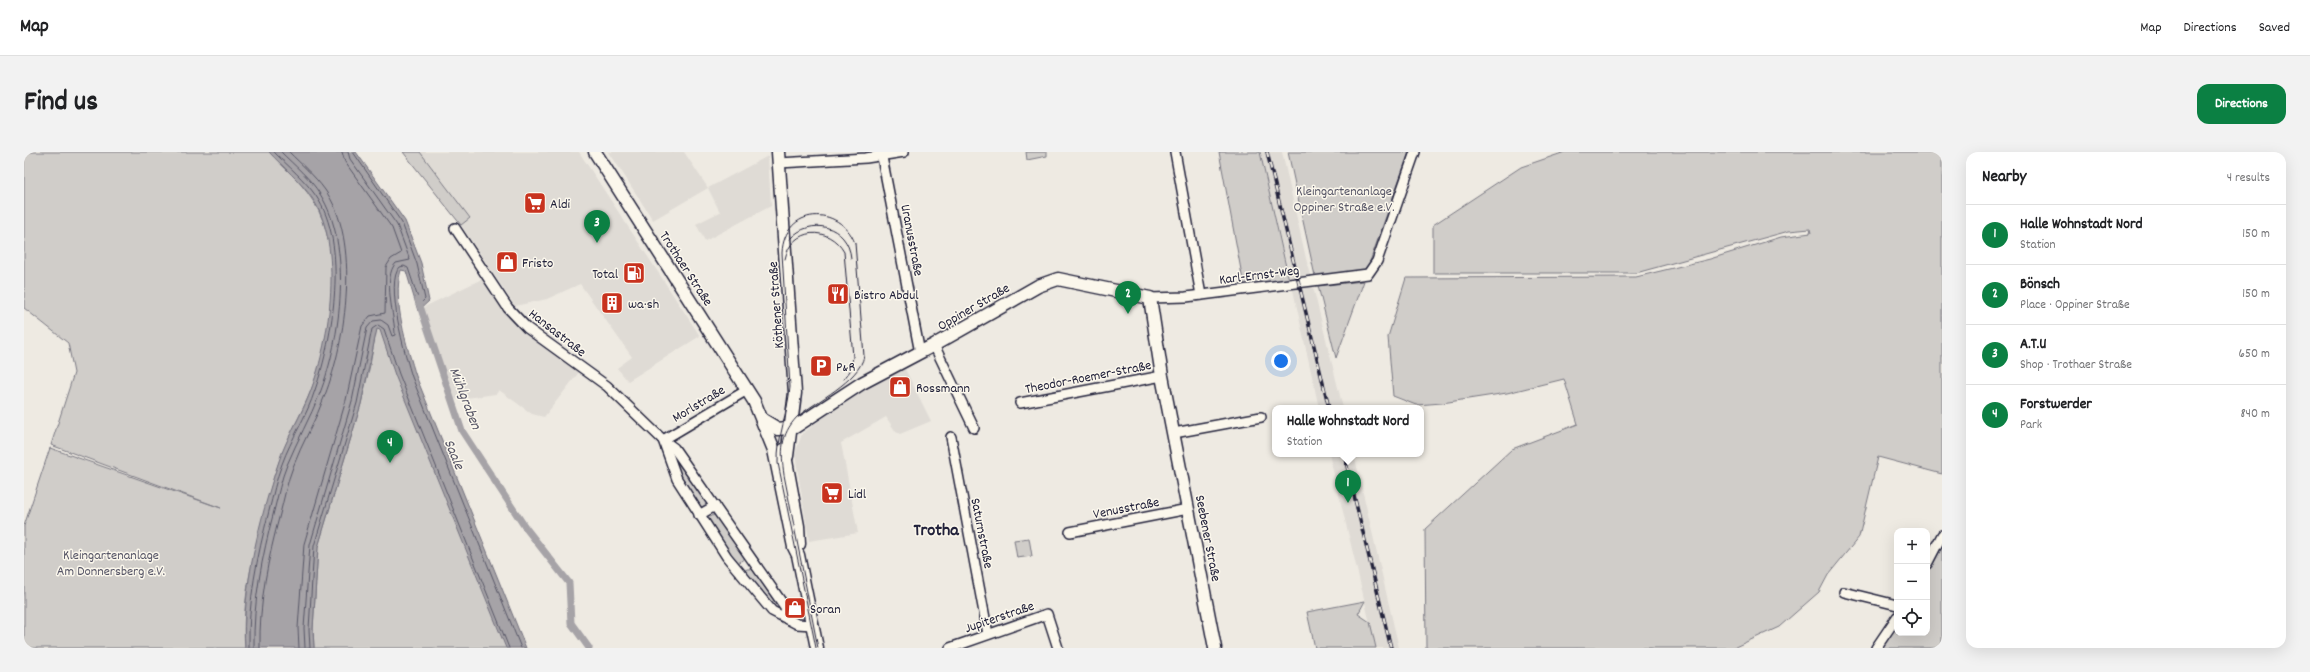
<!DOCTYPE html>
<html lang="en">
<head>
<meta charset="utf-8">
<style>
  :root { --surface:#fff; --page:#f2f2f2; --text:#202124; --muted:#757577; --line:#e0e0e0; --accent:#0b8043 }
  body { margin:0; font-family:Dekko,sans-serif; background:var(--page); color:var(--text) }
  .controls { position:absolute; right:12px; bottom:12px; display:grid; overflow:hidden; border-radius:8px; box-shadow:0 4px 16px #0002 }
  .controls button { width:36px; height:36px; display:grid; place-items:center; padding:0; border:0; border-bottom:1px solid var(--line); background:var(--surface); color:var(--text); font:20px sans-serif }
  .you { position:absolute; left:1257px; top:209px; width:14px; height:14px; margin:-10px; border:3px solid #fff; border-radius:50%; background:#1a73e8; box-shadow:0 0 0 6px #1a73e833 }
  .badge { display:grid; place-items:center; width:26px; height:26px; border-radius:50%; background:var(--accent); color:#fff; font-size:13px; font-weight:700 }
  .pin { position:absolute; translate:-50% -33px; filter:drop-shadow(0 1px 2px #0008) }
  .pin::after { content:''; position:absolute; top:21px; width:14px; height:12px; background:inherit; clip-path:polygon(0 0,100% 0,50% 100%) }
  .popup { position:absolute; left:1248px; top:253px; width:152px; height:52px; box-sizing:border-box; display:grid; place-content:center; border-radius:8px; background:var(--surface); filter:drop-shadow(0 1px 3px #0005); font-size:13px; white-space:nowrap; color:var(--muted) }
  .popup b { font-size:15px; color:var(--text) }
  .popup::after { content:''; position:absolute; left:50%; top:100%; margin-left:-8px; border:8px solid transparent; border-top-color:var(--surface) }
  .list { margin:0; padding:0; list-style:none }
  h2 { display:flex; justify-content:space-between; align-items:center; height:52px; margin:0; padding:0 16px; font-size:17px }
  h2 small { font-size:13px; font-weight:400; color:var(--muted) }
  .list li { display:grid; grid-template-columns:26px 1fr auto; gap:12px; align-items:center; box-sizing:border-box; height:60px; padding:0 16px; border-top:1px solid var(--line) }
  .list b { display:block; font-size:15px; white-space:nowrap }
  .list p { margin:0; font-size:13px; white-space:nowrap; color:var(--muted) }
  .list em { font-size:13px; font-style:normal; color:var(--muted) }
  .icon { flex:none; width:22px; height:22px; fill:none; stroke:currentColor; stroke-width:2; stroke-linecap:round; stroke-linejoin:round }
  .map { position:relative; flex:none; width:1918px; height:496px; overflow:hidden; border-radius:12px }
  header { display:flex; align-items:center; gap:24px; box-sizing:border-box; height:56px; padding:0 20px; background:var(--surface); border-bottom:1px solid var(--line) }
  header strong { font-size:19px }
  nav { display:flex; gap:22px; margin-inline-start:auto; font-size:14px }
  .intro { display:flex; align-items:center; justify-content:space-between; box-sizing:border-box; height:96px; padding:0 24px }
  h1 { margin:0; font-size:28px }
  .button { padding:10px 18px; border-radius:12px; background:var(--accent); color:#fff; font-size:14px; font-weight:700 }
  main { display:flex; gap:24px; padding:0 24px }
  aside { flex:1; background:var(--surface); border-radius:12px; box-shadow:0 4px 16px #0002 }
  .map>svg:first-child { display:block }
</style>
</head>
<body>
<header>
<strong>Map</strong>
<nav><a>Map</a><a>Directions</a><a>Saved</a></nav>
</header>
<div class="intro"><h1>Find us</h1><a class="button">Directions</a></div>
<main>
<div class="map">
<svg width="1918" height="496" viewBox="0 0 1918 496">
  <rect width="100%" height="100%" fill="#eeeae2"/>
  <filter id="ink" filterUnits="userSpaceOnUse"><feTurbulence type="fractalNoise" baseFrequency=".025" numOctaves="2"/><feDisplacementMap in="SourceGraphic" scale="8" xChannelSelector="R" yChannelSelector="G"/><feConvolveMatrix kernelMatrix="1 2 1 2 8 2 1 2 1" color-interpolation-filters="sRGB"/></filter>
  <g filter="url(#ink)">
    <g fill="#dfdbd5">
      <path d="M396 0H555L676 184 604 229 593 216 608 205 556 132 523 147 491 154 437 73 446 66Z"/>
      <path d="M585 0H660L684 36 744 4 747 54 681 89 672 72 696 60 684 36 629 68Z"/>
      <path d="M1236 0H1258L1286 124 1282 125 1285 135H1289L1319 256H1295L1269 138 1273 137 1270 126 1266 127Z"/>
      <path d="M460 126 518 187 514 191 556 219 520 265 508 262 475 238 472 242 428 248 398 156Z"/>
      <path d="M880 215 907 269 876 282 872 280 862 265 817 291 834 381 785 389 771 302 778 282 839 234Z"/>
      <path d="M1305 302H1330L1375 496H1352Z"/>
    </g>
    <g fill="#d0cdc9" stroke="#797882">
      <path d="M0 0H247C266 21 289 41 299 69 317 119 305 193 286 241 276 265 262 288 254 313 248 328 245 344 241 359 229 404 217 449 221 496H0V374L26 296 197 356 27 293 50 221 44 191 0 156Z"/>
      <path d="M379 0H396L446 66 437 73Z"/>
      <path d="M1002 0H1023V4L1003 8Z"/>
      <path d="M1195 0H1236L1265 128 1220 134Z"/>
      <path d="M1264 0H1385L1344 115 1337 119 1291 124Z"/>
      <path d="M1541 0H1918V322L1854 305 1835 385 1804 423 1795 440 1755 475 1709 496H1402L1401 377 1488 297 1554 272 1540 227 1483 241 1418 251 1392 253 1369 244 1364 185 1382 126 1612 125 1686 107 1757 85 1787 81 1786 77 1765 79 1612 121H1409V73L1497 15Z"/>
      <path d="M1340 129 1312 206 1294 134Z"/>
      <path d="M355 162 485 496H290L289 477 294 395 337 252 346 213Z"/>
      <path d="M655 311 684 352 675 356 654 320 653 312Z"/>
      <path d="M692 362 721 406 713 412 682 367Z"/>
      <path d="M1005 386 1008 404 993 406 990 388Z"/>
      <path d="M1918 388V496H1855L1873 470V481H1903V418Z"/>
      <path d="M723 417H728L759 461 752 458 720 419Z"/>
      <path d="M1341 449 1334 462 1346 470 1352 496H1291L1283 460Z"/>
    </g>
    <path fill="#a6a3a7" stroke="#716f7c" d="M245 0H332L381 69 397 111 405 149 394 159 382 119 377 118C368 148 383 195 392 224L502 496H482L371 223 356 178 353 177 337 252 294 395 289 477 290 496H221C217 441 236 365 254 312 262 286 278 263 287 238 306 188 320 92 288 46 277 30 259 15 245 0Z"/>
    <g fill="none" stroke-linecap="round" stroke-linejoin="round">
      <g stroke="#575666" stroke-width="1">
        <path d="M329 0 378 71 393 112 401 147 398 150 395 149 384 116 380 114 376 115C360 129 382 206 388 225L497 496"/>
        <path d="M225 496C224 449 233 405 245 359 249 344 252 327 258 312 267 287 283 264 291 238 309 186 325 92 292 44 281 28 264 14 250 0"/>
        <path d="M230 496C229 449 238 405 250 359 254 344 257 327 263 313 273 289 286 266 296 241 317 187 329 94 296 42 287 27 270 13 257 0"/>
        <path d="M236 496C235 450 244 407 256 362 260 347 263 330 269 315 278 291 292 268 301 243 322 189 337 88 301 38 291 24 277 12 265 0"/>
        <path d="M275 496 274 476 280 392 322 248 338 174 346 164 361 161 362 115 367 107 377 101 368 76 321 10 318 0"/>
        <path d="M281 496 280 476 286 393 328 249 343 176 349 169 357 168 364 173 368 184 371 183C371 166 358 125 372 111L386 108 373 73 326 7 324 0"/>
        <path d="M286 496 285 477 290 394 333 251 348 177 354 173 360 177 375 222 485 496"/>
      </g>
      <path stroke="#a6a3a7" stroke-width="7" d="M394 148 438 279 501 375 545 431 547 471 565 496"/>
      <g stroke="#22223b" stroke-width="12">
        <g id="street">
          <path d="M857 0 896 201"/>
          <path d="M1151 0 1177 143"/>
          <path d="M755 11 842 6 880 0"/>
          <path d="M431 76 484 156 503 176 583 234 639 288 650 296 761 455 763 467"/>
          <path d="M1126 146 1162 145 1344 122 1353 109 1391 0"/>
          <path d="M910 193 950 276"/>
          <path d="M996 251 1138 224"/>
          <path d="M1150 281 1237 265"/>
          <path d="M927 285 964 482"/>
          <path d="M639 288 653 327 703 405 748 459 773 472 788 473"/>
          <path d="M639 288 723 238"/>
          <path d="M675 363 691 354"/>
          <path d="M1046 380 1164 357"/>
          <path d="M1903 412 1918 383"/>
          <path d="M1820 440 1873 453"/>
          <path d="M926 496 1023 462 1034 496"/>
          <path d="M1852 496 1873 465"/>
        </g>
      </g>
      <g stroke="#22223b" stroke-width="15">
        <g id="secondary">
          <path d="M571 0 730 249 750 298 770 395 774 403 793 496"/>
          <path d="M754 0 771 241 763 304"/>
          <path d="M739 268 754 277 771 275 838 231 910 193 1014 134 1034 127 1126 146 1138 224 1191 496"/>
          <path d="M760 298 774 374 775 392"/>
        </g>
      </g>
      <use href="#street" stroke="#fbf7ec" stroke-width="9"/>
      <use href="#secondary" stroke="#fbf7ec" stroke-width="12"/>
      <g stroke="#22223b" stroke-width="1">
        <path d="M766 87C786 64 824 73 827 106"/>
        <path d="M761 107C767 75 805 73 820 100L829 205 826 219 820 227"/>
        <path d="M792 496 754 311C753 284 764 261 766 235L758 101C760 54 816 52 831 91L840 204C835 229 792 249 773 265 756 283 757 300 760 323L794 496"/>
      </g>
      <g stroke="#22223b" stroke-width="3.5">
        <g id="rail">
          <path d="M1243 0 1305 256"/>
          <path d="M1320 302 1367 496"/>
        </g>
      </g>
      <use href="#rail" stroke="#fbf7ec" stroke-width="2" stroke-dasharray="6" stroke-linecap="butt"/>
    </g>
  </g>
  <defs>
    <g id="supermarket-square" transform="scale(1.15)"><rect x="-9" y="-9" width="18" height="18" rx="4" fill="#c8321e" stroke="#fbf7ec"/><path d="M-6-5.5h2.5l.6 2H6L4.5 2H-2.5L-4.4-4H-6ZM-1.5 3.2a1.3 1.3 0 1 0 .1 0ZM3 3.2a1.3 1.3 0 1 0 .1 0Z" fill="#fff"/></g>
    <g id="shop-square" transform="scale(1.15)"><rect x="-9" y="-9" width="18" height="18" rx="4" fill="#c8321e" stroke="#fbf7ec"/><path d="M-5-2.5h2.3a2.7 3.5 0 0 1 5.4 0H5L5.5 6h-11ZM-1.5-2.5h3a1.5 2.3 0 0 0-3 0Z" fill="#fff"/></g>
    <g id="fuel-square" transform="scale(1.15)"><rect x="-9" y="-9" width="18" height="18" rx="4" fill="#c8321e" stroke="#fbf7ec"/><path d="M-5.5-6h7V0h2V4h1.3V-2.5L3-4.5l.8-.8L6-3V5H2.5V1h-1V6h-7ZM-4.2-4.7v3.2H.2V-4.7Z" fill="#fff"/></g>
    <g id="restaurant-square" transform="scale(1.15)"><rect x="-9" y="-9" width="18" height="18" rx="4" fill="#c8321e" stroke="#fbf7ec"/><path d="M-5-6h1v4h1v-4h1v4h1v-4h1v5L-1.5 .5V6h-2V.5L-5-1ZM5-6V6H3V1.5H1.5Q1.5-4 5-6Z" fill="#fff"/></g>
    <g id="building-square" transform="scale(1.15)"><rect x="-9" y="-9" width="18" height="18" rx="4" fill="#c8321e" stroke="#fbf7ec"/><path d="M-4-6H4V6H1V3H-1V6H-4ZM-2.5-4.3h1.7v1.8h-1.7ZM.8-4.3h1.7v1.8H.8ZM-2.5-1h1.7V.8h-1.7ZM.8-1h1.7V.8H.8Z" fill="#fff"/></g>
    <g id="parking-square" transform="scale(1.15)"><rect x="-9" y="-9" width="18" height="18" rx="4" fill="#c8321e" stroke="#fbf7ec"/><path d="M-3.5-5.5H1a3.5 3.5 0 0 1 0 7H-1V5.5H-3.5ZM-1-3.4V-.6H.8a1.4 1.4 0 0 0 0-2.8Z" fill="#fff"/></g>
  </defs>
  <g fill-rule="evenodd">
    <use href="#supermarket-square" x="511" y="51"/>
    <use href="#shop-square" x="483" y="110"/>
    <use href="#fuel-square" x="610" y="121"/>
    <use href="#restaurant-square" x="814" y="142"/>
    <use href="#building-square" x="588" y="151"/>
    <use href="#parking-square" x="797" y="214"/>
    <use href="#shop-square" x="876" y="235"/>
    <use href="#supermarket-square" x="808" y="341"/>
    <use href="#shop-square" x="771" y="456"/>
  </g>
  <g text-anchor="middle" stroke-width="3" stroke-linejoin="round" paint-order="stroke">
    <g font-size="14" fill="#565566" stroke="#fbf7ec">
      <text x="1320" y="43">Kleingartenanlage<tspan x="1320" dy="16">Oppiner Straße e.V.</tspan></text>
      <text x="87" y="407">Kleingartenanlage<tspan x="87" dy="16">Am Donnersberg e.V.</tspan></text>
    </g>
    <g font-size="14" fill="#22223b" stroke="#fbf7ec" text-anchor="start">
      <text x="526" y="56">Aldi</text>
      <text x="498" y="115">Fristo</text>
      <text x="594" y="126" text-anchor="end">Total</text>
      <text x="830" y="147">Bistro Abdul</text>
      <text x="604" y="156">wa·sh</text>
      <text x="812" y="219">P&amp;R</text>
      <text x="892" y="240">Rossmann</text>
      <text x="824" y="346">Lidl</text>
      <text x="786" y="461">Soran</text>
    </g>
    <g font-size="14" fill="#22223b" stroke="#fbf7ec">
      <text transform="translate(889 88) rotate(79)" y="5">Uranusstraße</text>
      <text transform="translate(663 116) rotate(57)" y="5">Trothaer Straße</text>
      <text transform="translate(1235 122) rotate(-7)" y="5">Karl-Ernst-Weg</text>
      <text transform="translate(751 153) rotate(-94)" y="5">Köthener Straße</text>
      <text transform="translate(949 154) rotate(-30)" y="5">Oppiner Straße</text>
      <text transform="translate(534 180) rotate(38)" y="5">Hansastraße</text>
      <text transform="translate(1064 224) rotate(-11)" y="5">Theodor-Roemer-Straße</text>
      <text transform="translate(674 251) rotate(-31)" y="5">Morlstraße</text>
      <text transform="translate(1102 355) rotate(-11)" y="5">Venusstraße</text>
      <text transform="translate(959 381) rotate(79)" y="5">Saturnstraße</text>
      <text transform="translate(1185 386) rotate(79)" y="5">Seebener Straße</text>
      <text transform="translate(975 464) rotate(-19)" y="5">Jupiterstraße</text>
    </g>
    <g font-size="15" font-style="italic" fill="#575666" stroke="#fbf7ec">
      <text transform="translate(442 246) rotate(69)" y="5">Mühlgraben</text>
      <text transform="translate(431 302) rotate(68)" y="5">Saale</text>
    </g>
    <g font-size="18" font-weight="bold" fill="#22223b" stroke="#fbf7ec">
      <text x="912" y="383">Trotha</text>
    </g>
  </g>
</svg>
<div class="controls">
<button>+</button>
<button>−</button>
<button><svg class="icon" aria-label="locate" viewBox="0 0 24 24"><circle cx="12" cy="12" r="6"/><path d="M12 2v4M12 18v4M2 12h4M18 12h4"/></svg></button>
</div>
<div class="you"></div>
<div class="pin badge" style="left:1324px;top:351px">1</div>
<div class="popup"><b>Halle Wohnstadt Nord</b>Station</div>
<div class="pin badge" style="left:1104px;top:162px">2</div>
<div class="pin badge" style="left:573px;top:91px">3</div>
<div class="pin badge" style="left:366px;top:311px">4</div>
</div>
<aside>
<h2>Nearby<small>4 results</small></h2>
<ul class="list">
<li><span class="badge">1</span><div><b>Halle Wohnstadt Nord</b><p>Station</p></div><em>150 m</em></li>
<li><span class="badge">2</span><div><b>Bönsch</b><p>Place · Oppiner Straße</p></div><em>150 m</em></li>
<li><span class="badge">3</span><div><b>A.T.U</b><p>Shop · Trothaer Straße</p></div><em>650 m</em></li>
<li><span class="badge">4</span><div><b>Forstwerder</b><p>Park</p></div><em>840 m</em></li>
</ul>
</aside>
</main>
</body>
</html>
